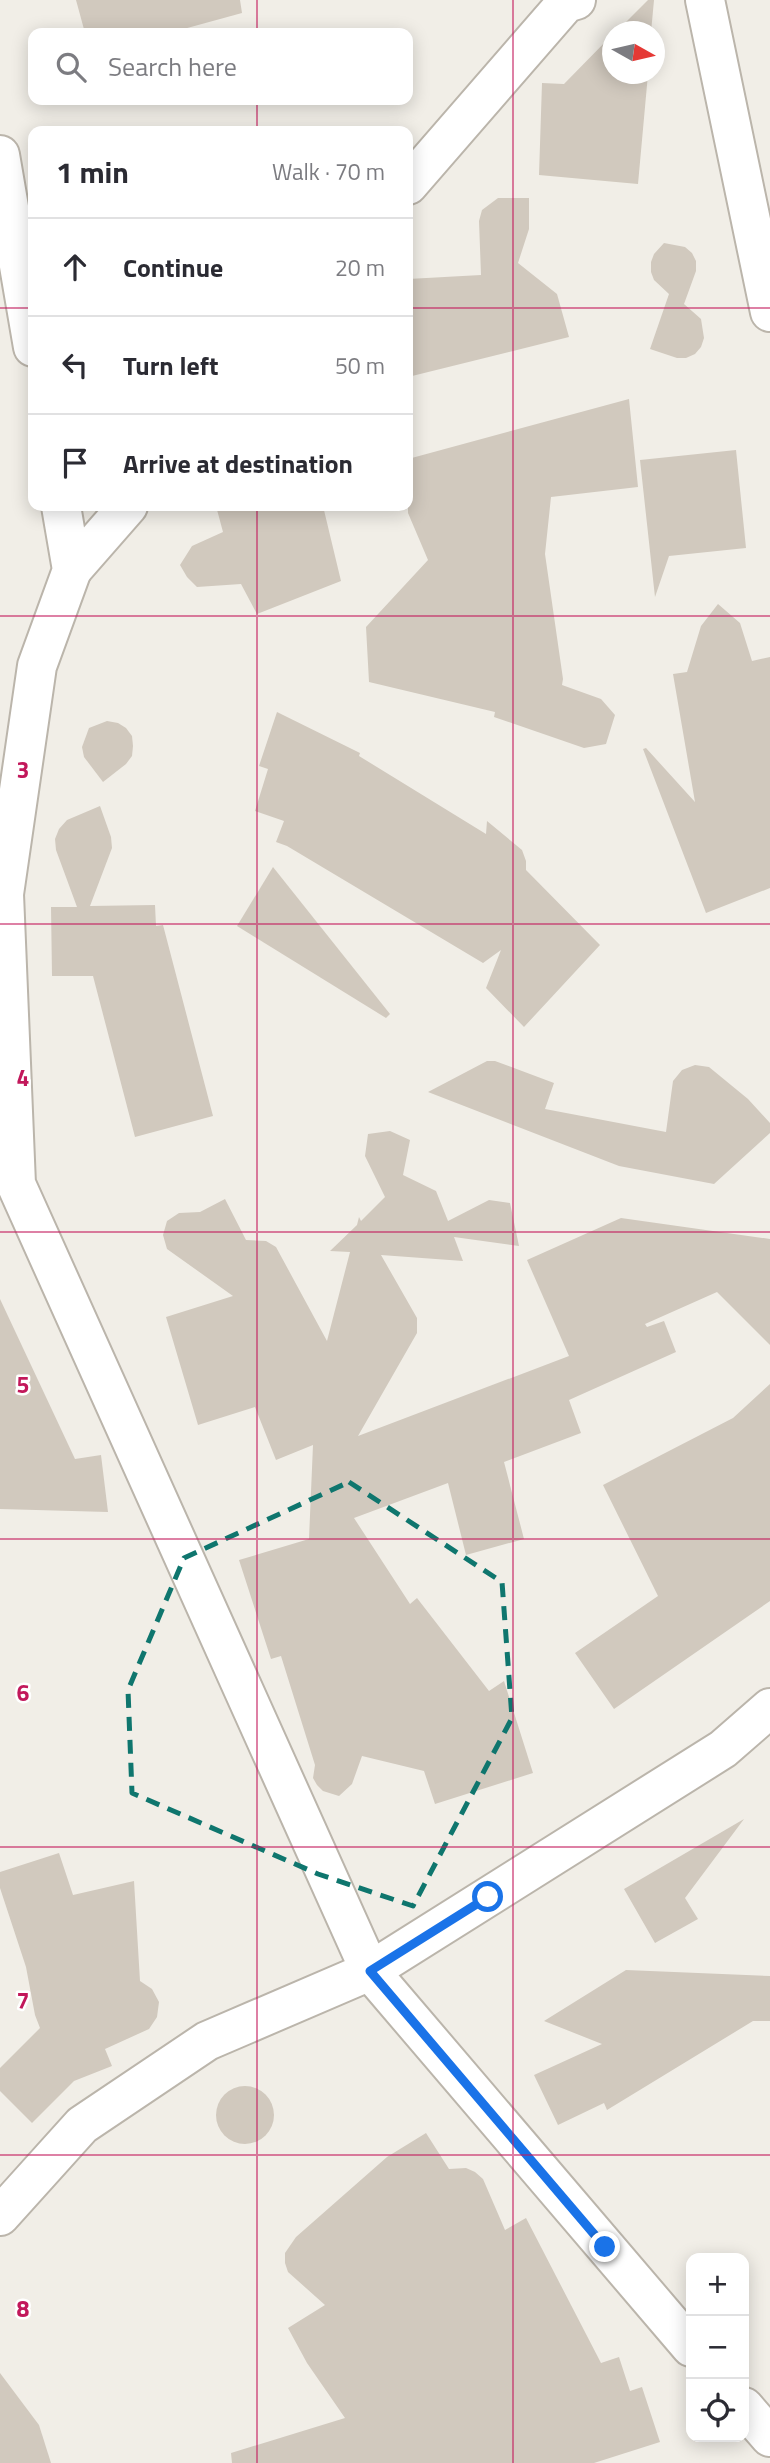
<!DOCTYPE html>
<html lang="en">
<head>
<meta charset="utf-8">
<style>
  :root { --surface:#fff; --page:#f2f2f3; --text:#2b2b33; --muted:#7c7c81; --line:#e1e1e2 }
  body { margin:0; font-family:"Titillium Web",sans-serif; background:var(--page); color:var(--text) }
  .controls { position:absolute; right:21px; bottom:21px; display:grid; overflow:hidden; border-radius:14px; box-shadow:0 4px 18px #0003 }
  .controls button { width:63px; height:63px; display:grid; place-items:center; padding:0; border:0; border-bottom:2px solid var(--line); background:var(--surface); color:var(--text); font:35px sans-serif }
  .compass { position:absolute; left:602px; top:21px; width:63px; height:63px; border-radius:50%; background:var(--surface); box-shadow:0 4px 18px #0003; rotate:98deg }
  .stop { position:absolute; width:21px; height:21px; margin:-16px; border:5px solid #1a73e8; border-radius:50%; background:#fff }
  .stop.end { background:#1a73e8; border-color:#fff; box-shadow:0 2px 7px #0008 }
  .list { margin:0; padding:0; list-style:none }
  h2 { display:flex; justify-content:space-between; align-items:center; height:91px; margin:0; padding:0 28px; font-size:30px }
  h2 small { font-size:23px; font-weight:400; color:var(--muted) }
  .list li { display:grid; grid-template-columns:46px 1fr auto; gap:21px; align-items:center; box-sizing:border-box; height:98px; padding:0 28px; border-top:2px solid var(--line) }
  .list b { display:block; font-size:26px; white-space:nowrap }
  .list em { font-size:23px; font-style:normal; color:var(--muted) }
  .icon { flex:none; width:38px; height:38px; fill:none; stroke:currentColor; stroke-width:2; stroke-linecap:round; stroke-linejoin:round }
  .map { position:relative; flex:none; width:770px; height:2463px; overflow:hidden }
  .search { position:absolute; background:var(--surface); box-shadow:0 4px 18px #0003; left:28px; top:28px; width:385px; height:77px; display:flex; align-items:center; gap:18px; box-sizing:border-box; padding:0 24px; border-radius:14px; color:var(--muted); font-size:26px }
  .panel { position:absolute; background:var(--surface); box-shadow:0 4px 18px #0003; left:28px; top:126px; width:385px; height:385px; border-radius:14px }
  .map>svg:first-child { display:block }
</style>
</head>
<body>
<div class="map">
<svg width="770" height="2463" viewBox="0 0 770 2463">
  <rect width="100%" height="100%" fill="#f1eee7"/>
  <g fill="#d1c9be">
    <path d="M76 0H240L242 13 169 33H85Z"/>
    <path d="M648 0H654L651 32H616Z"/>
    <path d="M612 35V74H648L638 184 539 175 542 83 564 84Z"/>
    <path d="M498 198H529V229L518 263 557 294 569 337 408 377V279L481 275 479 221 482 210Z"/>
    <path d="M664 243 685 247 692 253 696 261V271L684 304 701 319 704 338 701 347 695 354 686 358H677L650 349 669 294 654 280 651 272V262L654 254Z"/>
    <path d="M629 399 638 487 551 497 545 554 563 679 562 685 601 699 615 715 606 744 584 748 494 717 495 712 369 682 366 627 428 560 408 513V459Z"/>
    <path d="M736 450 746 548 669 556 655 597 640 460Z"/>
    <path d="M216 506H323L341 581 257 614 241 584 197 587 187 577 180 565 192 546 223 532Z"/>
    <path d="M718 604 740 623 752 661 770 657V888L706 913 643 749 646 748 695 802 673 674 687 672 701 626Z"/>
    <path d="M277 712 360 753 359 756 486 834 487 821 522 850 526 861V870L600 945 524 1027 486 988 501 950 483 963 287 846 276 842 284 821 255 811 268 769 259 766Z"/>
    <path d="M107 721 118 723 126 728 132 736 133 746 132 756 126 764 103 782 84 757 82 747 89 728Z"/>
    <path d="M100 806 111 837 112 848 90 906 155 905 156 926 163 925 213 1116 135 1137 93 976H52L51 907H77L56 850 55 839 59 829 67 820Z"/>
    <path d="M273 867 390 1014 386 1018 237 926Z"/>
    <path d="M487 1061H495L554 1083 545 1109 666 1132 673 1081 682 1070 695 1065 709 1067 748 1099 770 1123V1133L714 1184 619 1166 428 1092Z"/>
    <path d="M390 1131 410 1140 403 1175 436 1191 448 1221 489 1200 510 1203 519 1246 454 1237 463 1261 381 1255 417 1318V1333L358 1436 569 1356 527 1260 621 1218 770 1239V1345L717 1292 645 1324 647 1327 664 1321 676 1352 569 1400 581 1433 504 1462 524 1539 466 1555 448 1483 354 1518 410 1604 417 1598 489 1691 504 1681 533 1773 435 1804 424 1771 362 1756 352 1784 339 1796 323 1791 317 1785 313 1778 315 1765 281 1656 271 1659 239 1560 309 1539 313 1445 276 1460 255 1407 198 1425 166 1317 233 1296 167 1249 163 1235 167 1221 179 1213 200 1212 225 1199 246 1240 266 1241 276 1247 327 1341 350 1252 330 1251 357 1225 359 1217 361 1221 385 1197 365 1156 368 1134Z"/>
    <path d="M0 1299 75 1459 101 1455 108 1512 0 1509Z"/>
    <path d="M770 1384V1601L614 1709 575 1653 658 1596 603 1485 733 1418Z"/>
    <path d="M744 1819 685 1898 698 1919 655 1943 624 1889Z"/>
    <path d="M59 1853 73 1895 134 1881 140 1981 152 1989 159 2002 157 2017 149 2029 105 2049 112 2066 74 2081 32 2123 0 2091V2068L40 2028 35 2015 26 1967 0 1888V1872Z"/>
    <path d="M626 1970 770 1976V2021H753L607 2110 604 2103 558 2125 534 2075 602 2044 544 2021Z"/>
    <circle cx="245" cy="2115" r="29"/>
    <path d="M426 2133 449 2169 466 2168 475 2172 483 2179 505 2230 526 2218 601 2363 619 2357 630 2391 642 2387 660 2442 594 2463H232L231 2453 345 2418 307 2363 288 2328 325 2305 288 2272 285 2263V2253L296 2237 387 2157Z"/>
    <path d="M0 2373 39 2425 51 2463H0Z"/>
  </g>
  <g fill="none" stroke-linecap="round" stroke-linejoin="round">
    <g stroke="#bbb5ab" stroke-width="42">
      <g id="street">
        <path d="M705 0 770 312"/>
        <path d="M0 155 33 347"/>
        <path d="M408 185 566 3 576 0"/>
        <path d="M61 506 72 570 37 666 4 894 16 1184 370 1971 691 2347"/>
        <path d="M72 570 128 506"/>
        <path d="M0 2216 82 2125 207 2041 370 1971 723 1749 770 1708"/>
        <path d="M744 2407 770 2437"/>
      </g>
    </g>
    <use href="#street" stroke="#fff" stroke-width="38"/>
  </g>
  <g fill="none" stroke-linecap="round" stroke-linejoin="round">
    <path stroke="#1a73e8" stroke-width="9" d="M488 1897 370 1971 605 2247"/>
  </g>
  <path fill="none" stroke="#0f766e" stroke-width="5" stroke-dasharray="14 9" stroke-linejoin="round" d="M349 1482 502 1582 512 1718 413 1906 318 1874 132 1793 128 1690 184 1558Z"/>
  <path fill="none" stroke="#c2185b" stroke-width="2" stroke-opacity="0.55" d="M257 0V33M513 0V2463M257 100V131M0 308H33M408 308H770M257 506V2463M0 616H770M0 924H770M0 1232H770M0 1539H770M0 1847H770M0 2155H770"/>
  <g font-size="23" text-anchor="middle" font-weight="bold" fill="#c2185b" stroke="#fff" stroke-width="5" stroke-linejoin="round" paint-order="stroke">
    <text x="23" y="778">3</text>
    <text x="23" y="1086">4</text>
    <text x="23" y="1393">5</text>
    <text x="23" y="1701">6</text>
    <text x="23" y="2009">7</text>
    <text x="23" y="2317">8</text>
  </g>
</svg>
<div class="controls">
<button>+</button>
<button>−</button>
<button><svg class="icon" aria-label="locate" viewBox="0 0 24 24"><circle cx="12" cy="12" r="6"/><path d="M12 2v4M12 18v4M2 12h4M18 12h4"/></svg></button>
</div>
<svg class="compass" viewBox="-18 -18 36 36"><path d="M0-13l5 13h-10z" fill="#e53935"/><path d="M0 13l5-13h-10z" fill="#7c7c81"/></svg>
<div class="stop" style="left:488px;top:1897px"></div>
<div class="stop end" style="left:605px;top:2247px"></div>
<div class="search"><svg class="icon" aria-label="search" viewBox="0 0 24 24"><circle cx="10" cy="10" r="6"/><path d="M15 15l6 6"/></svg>Search here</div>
<section class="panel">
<h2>1 min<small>Walk · 70 m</small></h2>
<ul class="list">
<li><svg class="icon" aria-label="ahead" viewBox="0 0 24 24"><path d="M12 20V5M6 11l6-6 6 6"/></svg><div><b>Continue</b></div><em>20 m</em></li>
<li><svg class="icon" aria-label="left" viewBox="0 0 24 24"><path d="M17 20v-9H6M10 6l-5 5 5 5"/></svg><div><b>Turn left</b></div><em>50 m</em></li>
<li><svg class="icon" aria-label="arrive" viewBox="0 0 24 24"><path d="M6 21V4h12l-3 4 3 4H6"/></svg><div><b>Arrive at destination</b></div></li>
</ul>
</section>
</div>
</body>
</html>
